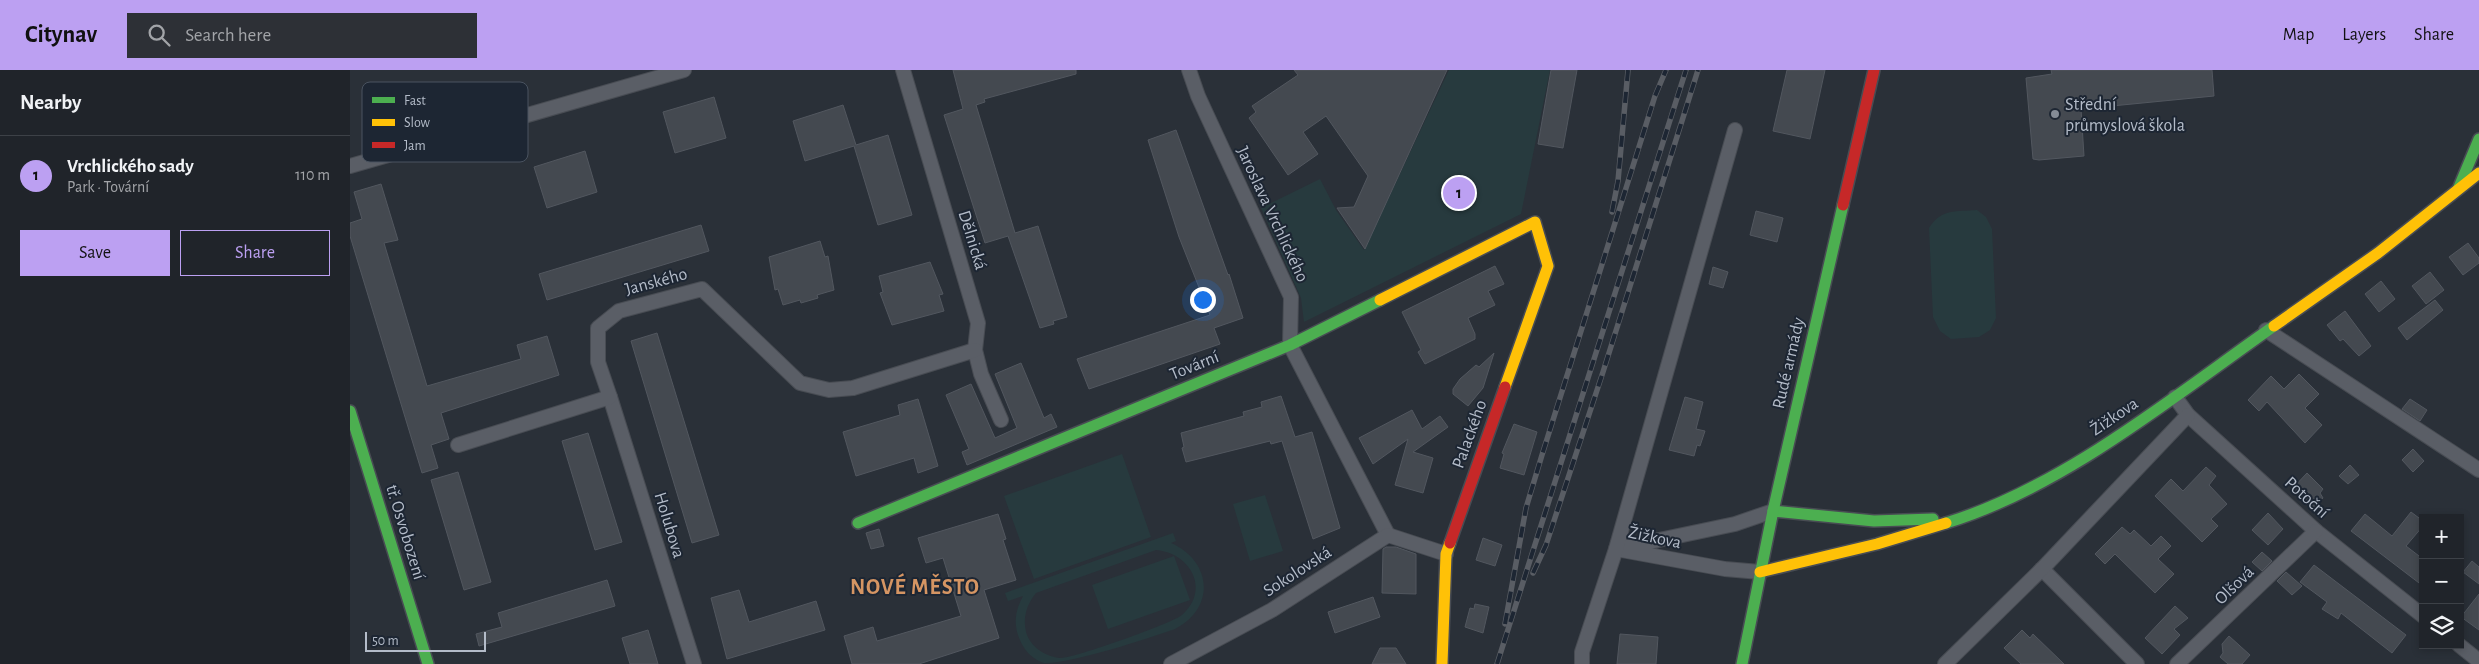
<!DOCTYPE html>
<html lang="en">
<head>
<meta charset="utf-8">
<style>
  :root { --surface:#20242a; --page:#2d3036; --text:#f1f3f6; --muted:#a2a4a8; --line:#3d4147; --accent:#bca0f2 }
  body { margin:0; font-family:"Alegreya Sans",sans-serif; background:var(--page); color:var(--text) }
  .controls { position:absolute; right:15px; bottom:15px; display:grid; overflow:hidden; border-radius:0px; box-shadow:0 2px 8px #0003 }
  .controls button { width:45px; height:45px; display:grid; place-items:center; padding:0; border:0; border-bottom:1px solid var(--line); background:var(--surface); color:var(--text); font:25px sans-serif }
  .scale { position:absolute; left:15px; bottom:12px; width:121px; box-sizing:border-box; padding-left:5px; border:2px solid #b4bcc9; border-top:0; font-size:14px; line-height:18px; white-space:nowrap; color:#b4bcc9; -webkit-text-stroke:4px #1d2633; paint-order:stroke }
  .you { position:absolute; left:852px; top:229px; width:18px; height:18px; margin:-12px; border:4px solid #fff; border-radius:50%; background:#1a73e8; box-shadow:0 0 0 8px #1a73e833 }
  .badge { display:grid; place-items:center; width:32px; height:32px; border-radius:50%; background:var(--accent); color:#111; font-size:16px; font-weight:700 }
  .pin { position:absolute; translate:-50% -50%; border:2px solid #fff; box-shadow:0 1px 5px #0006 }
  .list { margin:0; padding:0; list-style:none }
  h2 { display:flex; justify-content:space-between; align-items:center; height:65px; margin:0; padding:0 20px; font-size:21px }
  h2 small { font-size:16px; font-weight:400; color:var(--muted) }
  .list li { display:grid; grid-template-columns:32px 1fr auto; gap:15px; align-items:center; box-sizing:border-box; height:80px; padding:0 20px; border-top:1px solid var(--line) }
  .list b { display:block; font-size:19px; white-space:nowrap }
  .list p { margin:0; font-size:16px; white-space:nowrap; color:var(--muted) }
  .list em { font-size:16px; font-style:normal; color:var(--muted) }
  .actions { display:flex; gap:10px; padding:15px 20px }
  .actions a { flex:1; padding:11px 0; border:1px solid var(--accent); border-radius:0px; text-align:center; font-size:18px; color:var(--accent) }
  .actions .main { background:var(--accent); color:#111 }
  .icon { flex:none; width:28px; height:28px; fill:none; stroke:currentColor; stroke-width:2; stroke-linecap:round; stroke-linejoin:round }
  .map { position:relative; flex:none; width:2129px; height:594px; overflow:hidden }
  header { display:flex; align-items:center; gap:30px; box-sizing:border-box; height:70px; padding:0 25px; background:var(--accent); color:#111 }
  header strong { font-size:24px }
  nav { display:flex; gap:28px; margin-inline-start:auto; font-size:18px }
  .search { width:350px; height:45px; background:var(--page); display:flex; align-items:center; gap:12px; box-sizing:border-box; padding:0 18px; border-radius:0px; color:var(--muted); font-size:19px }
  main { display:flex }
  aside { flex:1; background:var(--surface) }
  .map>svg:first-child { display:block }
</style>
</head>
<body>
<header>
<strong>Citynav</strong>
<div class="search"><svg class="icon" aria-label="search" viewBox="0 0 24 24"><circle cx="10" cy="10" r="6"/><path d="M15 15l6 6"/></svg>Search here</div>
<nav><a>Map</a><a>Layers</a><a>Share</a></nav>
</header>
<main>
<aside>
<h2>Nearby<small></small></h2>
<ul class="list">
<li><span class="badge">1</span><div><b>Vrchlického sady</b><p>Park · Tovární</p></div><em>110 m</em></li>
</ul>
<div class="actions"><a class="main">Save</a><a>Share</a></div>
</aside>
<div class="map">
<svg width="2129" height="594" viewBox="0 0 2129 594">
  <rect width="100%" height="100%" fill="#2a3038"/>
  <g fill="#273a3e" fill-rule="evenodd">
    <path d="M1099 0H1200L1171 144 954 252 951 228 911 138 970 109 986 140 1014 180Z"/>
    <path d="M1627 140 1636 147 1642 159 1646 248 1640 260 1629 267 1601 269 1590 261 1583 247 1579 158C1592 138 1606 142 1627 140Z"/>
    <path d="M772 384 801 467 684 509 654 426Z"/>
    <path d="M915 425 933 481 900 491 883 434Z"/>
    <path d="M823 463 826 471 821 473C862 491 866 538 825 559 796 569 721 594 694 593 683 590 674 580 670 570 663 554 665 541 673 526L658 531 655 523ZM806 480C840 483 861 519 832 545 823 553 722 589 710 588 697 587 682 578 677 565 672 550 676 535 686 523Z"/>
    <path d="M824 486 840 530 758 559 742 515Z"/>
  </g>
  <g fill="#444950" stroke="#52575f">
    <path d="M603 0H726V4L634 29 635 32 626 35 665 163 688 156 717 247 703 251 704 254 690 258 658 166 635 173 594 45 613 39Z"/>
    <path d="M944 0H1097L1015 179 987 138 1004 137 1018 106 976 46 953 62 968 84 938 105 899 48 906 42 902 36 948 5Z"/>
    <path d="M1201 0H1227L1213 78 1188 74Z"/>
    <path d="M1437 0H1475L1460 69 1423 61Z"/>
    <path d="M1701 0H1862L1864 26 1731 39 1734 86 1689 90 1683 89 1676 8 1702 4Z"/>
    <path d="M364 27 376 68 325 83 313 42Z"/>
    <path d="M493 35 506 75 538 65 562 145 528 155 504 76 455 91 443 51Z"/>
    <path d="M826 60 878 205 879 204 893 248 864 258 870 274 739 319 727 289 860 245 829 167 798 70Z"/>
    <path d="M235 81 247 122 197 138 184 97Z"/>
    <path d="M31 114 48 170 34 173 77 316 171 289 167 275 197 266 209 305 91 343 99 369 81 375 88 398 72 403 0 166V153L12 149 4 122Z"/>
    <path d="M1406 141 1433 148 1427 172 1400 165Z"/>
    <path d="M351 155 359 181 197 230 189 204Z"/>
    <path d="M470 171 475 187 478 186 484 220 467 225 468 228 451 233 450 230 433 235 428 219 425 220 419 187Z"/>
    <path d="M2118 173 2129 188V193L2113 205 2099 187Z"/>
    <path d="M580 192 593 224 589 225 594 241 542 255 530 223 533 222 529 206Z"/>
    <path d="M1145 196 1154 214 1138 221 1145 235 1118 248 1125 264V269L1075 294 1068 282 1071 280 1052 242Z"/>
    <path d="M1363 197 1378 202 1373 218 1359 214Z"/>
    <path d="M2080 202 2094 220 2076 234 2062 216Z"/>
    <path d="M2031 211 2045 229 2029 242 2015 224Z"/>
    <path d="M2085 230 2093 240 2057 270 2048 258Z"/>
    <path d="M1995 241 2021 276 2009 286 1993 269 1990 271 1977 255Z"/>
    <path d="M307 263 369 465 342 473 281 271Z"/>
    <path d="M1144 283 1133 318 1118 336 1103 324V319L1110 309 1126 295 1129 297Z"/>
    <path d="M671 293 694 348 701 344 707 357 617 395 612 382 619 379 596 325 621 314 645 368 667 358 645 304Z"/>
    <path d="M1949 304 1969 324 1955 338 1972 355 1955 373 1917 332 1909 341 1898 330 1921 306 1934 319Z"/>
    <path d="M931 326 945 367 962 362 990 458 963 469 932 371 921 374 920 371 836 392 832 378 834 377 831 363 894 346 893 342 912 337 911 332Z"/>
    <path d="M1335 327 1353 332 1346 359 1355 361 1350 376 1347 375 1344 386 1319 380Z"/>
    <path d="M568 329 588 396 568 403 564 388 506 406 493 362 550 345 548 335Z"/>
    <path d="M2060 329 2077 340 2070 351 2052 339Z"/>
    <path d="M1062 340 1072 359 1090 346 1098 357 1063 382 1083 388 1073 423 1045 415 1058 369 1023 394 1009 368Z"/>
    <path d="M1164 354 1187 362 1174 405 1150 398 1154 384 1152 383Z"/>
    <path d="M238 363 272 472 245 480 212 371Z"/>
    <path d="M2063 379 2074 391 2063 402 2052 390Z"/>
    <path d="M2000 395 2009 405 1998 414 1989 406Z"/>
    <path d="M1856 397 1866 406 1859 415 1877 434 1861 449 1868 456 1852 472 1805 426 1821 409 1833 421Z"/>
    <path d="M108 402 141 512 114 520 81 410Z"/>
    <path d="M1957 403 1973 419 1970 423 1973 428 1964 437 1960 433 1958 435 1942 419Z"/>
    <path d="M2061 442 2073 451V456L2056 476 2073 489V516L2001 461 2015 444 2042 466Z"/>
    <path d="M1918 443 1933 459 1918 475 1902 460Z"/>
    <path d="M648 444 656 469 653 470 666 510 634 520 649 568 569 594H502L494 566 523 557 527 571 611 546 593 488 576 493 568 468Z"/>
    <path d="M1772 457 1780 464 1784 460 1801 476 1811 466 1821 476 1808 489 1824 504 1805 523 1765 484 1755 494 1745 484Z"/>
    <path d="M529 459 534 476 521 479 516 463Z"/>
    <path d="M1133 468 1152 475 1145 496 1126 490Z"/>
    <path d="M1036 477H1046L1066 484V524L1032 523 1033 479Z"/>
    <path d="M1912 482 1922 491 1912 501 1902 492Z"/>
    <path d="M2122 491 2129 497V514L2113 502Z"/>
    <path d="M1964 495 2056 565 2042 583 1991 543 1988 549 1972 539 1977 532 1950 512Z"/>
    <path d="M1936 502 1952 516 1942 525 1927 511Z"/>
    <path d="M257 510 265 536 129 576 126 564 152 557 148 543Z"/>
    <path d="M389 520 399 552 466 531 475 560 377 589 361 528Z"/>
    <path d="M2129 524V560L2111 547Z"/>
    <path d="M1023 527 1030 547 985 563 978 542Z"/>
    <path d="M1125 534 1139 537 1133 563 1115 557 1120 538 1124 539Z"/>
    <path d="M1825 536 1838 548 1824 559 1830 565 1812 584 1795 568Z"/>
    <path d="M298 560 308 594H280L272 568Z"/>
    <path d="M1672 560 1680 568 1683 564 1714 594H1671L1654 578Z"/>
    <path d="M1270 564 1308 567 1306 594H1267Z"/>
    <path d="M1879 566 1900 585 1892 594H1878L1870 587 1873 583 1872 574Z"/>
    <path d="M1030 578H1046L1056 594H1022Z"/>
  </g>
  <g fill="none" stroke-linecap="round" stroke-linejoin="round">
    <g stroke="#484c53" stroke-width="16">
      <g id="street">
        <path d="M553 0 628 253 625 280 631 304 651 350"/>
        <path d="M839 0 848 26 941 227 940 275 1038 465"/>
        <path d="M0 96 334 0"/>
        <path d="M1916 260 2129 400"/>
        <path d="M260 327 344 594"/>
        <path d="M1825 327 1838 345 1966 461 2073 546"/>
        <path d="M108 375 260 327 248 292V258L269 241 352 219 450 313 479 320 503 318 625 280"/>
        <path d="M1692 499 1787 594"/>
        <path d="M1410 502 1375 499 1266 479 1385 454 1423 441"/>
        <path d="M2109 575 2129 591"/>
        <path d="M821 594 922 540 1038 465 1096 484"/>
        <path d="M1232 594V582L1266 479 1385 60"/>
        <path d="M1595 594 1692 499 1838 345"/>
        <path d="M1827 594 1966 461"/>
      </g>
    </g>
    <g stroke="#484c53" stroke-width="14">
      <g id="fast">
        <path d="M2109 117 2129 69"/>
        <path d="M0 341 78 594"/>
        <path d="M1423 441 1524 451 1583 449"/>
        <path d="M508 453 940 275 1030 230"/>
        <path d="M1596 453C1714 417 1824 326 1924 256"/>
        <path d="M1392 594 1423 441 1493 135"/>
      </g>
    </g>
    <g stroke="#484c53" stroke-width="14">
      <g id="slow">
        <path d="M1030 230 1185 152 1198 196 1155 317"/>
        <path d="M1924 256 2028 183 2129 103"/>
        <path d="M1410 502 1527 474 1596 453"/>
        <path d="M1092 594 1096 484 1100 473"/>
      </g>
    </g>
    <g stroke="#484c53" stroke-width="14">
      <g id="jam">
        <path d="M1493 135 1524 0"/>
        <path d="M1100 473 1155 317"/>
      </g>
    </g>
    <use href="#street" stroke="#5a5e66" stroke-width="14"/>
    <use href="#fast" stroke="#4caf50" stroke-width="11"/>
    <use href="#slow" stroke="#ffc107" stroke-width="11"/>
    <use href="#jam" stroke="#c62828" stroke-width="11"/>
    <g stroke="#595d64" stroke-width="5.5">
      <g id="rail">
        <path d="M1262 142 1268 111 1278 0"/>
        <path d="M1183 503 1196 475 1253 302 1348 0"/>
        <path d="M1155 554 1176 438 1192 385 1305 26 1316 0"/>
        <path d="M1147 594 1336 0"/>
      </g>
    </g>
    <use href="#rail" stroke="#1d2633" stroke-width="4" stroke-dasharray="11" stroke-linecap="butt"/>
  </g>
  <circle fill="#848b96" stroke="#1d2633" stroke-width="2" cx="1705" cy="44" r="5"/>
  <g text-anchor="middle" stroke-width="4" stroke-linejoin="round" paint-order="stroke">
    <g font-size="18" fill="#b4bcc9" stroke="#1d2633" text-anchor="start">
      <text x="1715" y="40">Střední<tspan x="1715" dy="21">průmyslová škola</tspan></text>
    </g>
    <g font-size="18" fill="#b4bcc9" stroke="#1d2633">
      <text transform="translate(923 144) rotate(65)" y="6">Jaroslava Vrchlického</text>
      <text transform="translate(623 170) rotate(73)" y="6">Dělnická</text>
      <text transform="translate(306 211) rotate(-15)" y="6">Janského</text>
      <text transform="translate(1438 293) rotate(-77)" y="6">Rudé armády</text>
      <text transform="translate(844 295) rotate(-22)" y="6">Tovární</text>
      <text transform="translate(1764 346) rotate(-34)" y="6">Žižkova</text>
      <text transform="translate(1119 364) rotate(-70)" y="6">Palackého</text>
      <text transform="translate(1957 427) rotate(42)" y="6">Potoční</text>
      <text transform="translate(320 455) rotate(73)" y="6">Holubova</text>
      <text transform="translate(56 462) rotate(73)" y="6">tř. Osvobození</text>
      <text transform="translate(1305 467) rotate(12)" y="6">Žižkova</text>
      <text transform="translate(947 501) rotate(-33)" y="6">Sokolovská</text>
      <text transform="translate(1884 515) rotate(-44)" y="6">Olšová</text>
    </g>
    <g font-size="22" font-weight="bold" letter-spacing="1" fill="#d59563" stroke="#1d2633">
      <text x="565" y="524">NOVÉ MĚSTO</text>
    </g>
  </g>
  <rect x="12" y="12" width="166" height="80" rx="8" fill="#1d2633" stroke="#4a5360" stroke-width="1"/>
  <rect x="22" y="27" width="23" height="6" fill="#4caf50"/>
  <rect x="22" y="49" width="23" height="7" fill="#ffc107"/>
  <rect x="22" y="72" width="23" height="6" fill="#c62828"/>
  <g font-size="14" fill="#b4bcc9">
    <text x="54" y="35">Fast</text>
    <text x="54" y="57">Slow</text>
    <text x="54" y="80">Jam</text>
  </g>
</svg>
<div class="controls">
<button>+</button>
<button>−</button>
<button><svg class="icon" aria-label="layers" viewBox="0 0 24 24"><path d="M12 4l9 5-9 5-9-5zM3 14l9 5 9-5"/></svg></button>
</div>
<div class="scale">50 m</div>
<div class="you"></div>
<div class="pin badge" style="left:1109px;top:123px">1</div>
</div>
</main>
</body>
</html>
